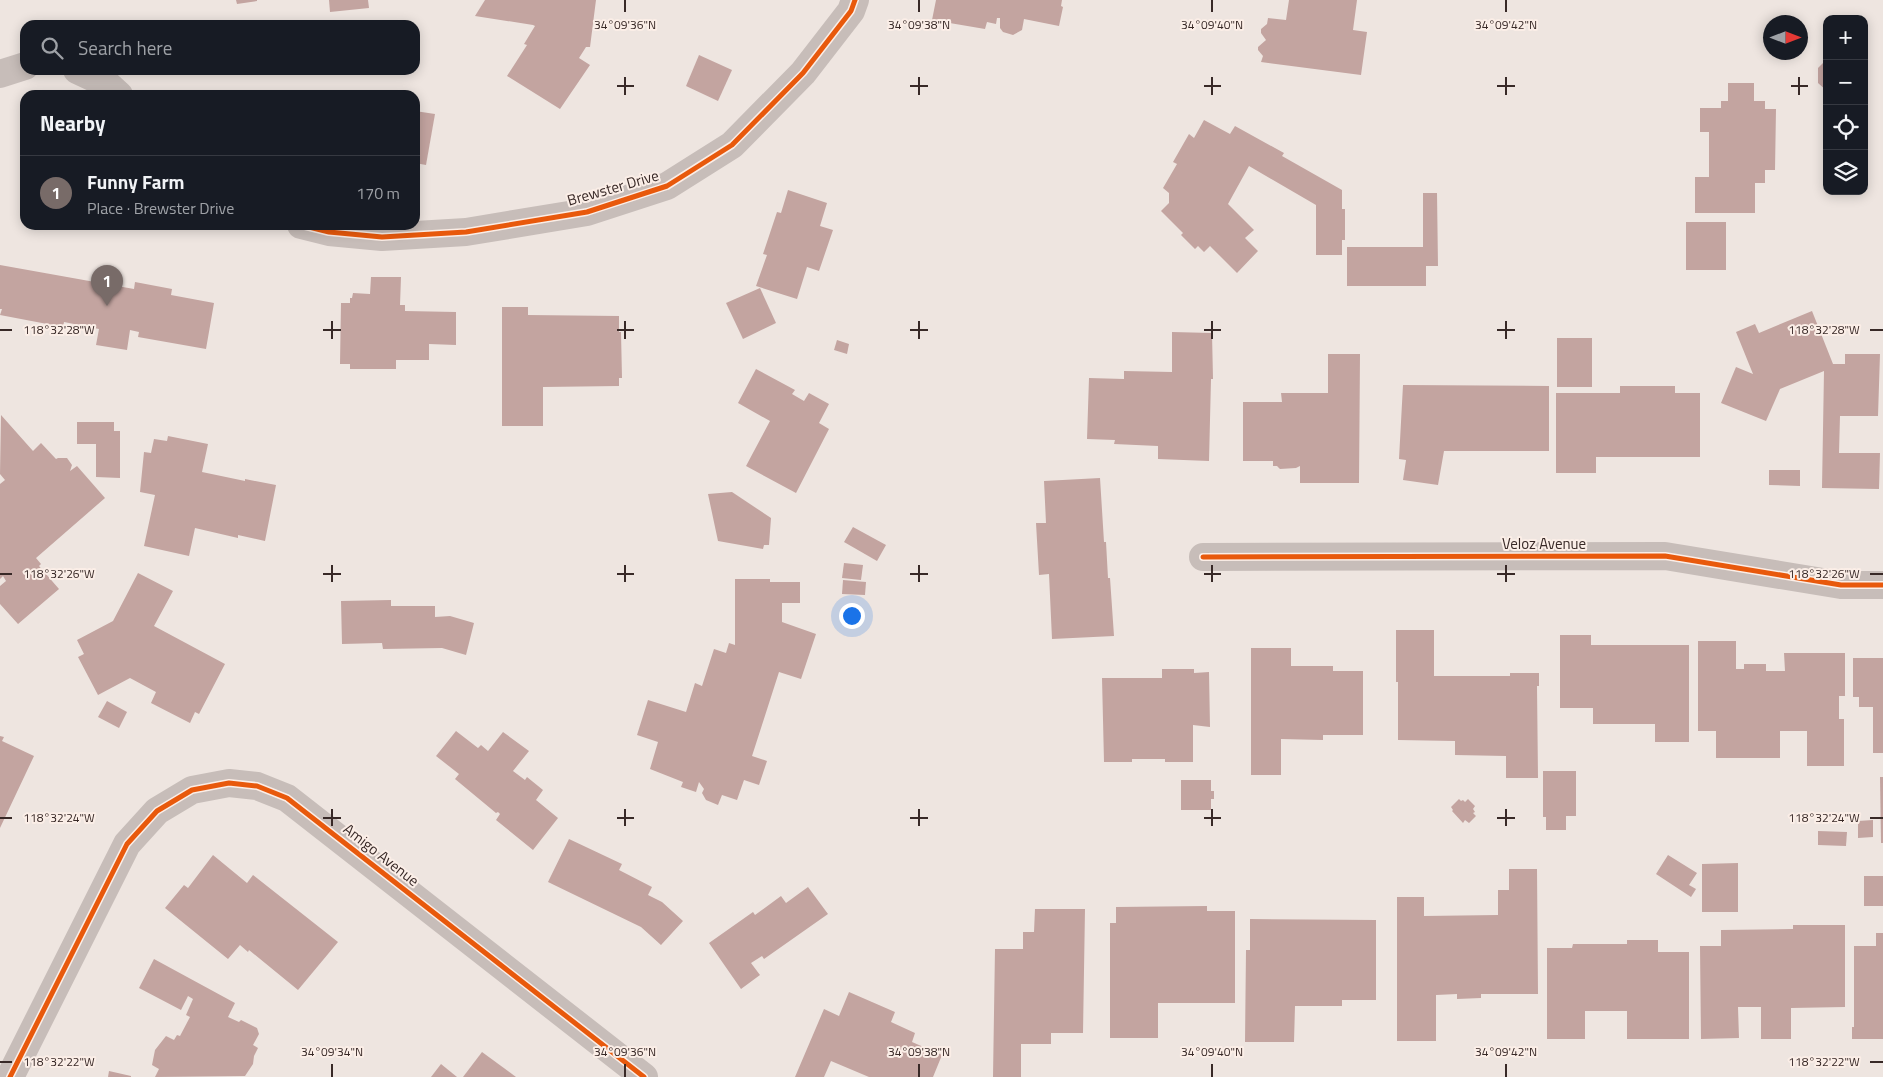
<!DOCTYPE html>
<html lang="en">
<head>
<meta charset="utf-8">
<style>
  :root { --surface:#171b24; --page:#242831; --text:#f1f3f6; --muted:#9ea1a6; --line:#363941; --accent:#786b68 }
  body { margin:0; font-family:"Titillium Web",sans-serif; background:var(--page); color:var(--text) }
  .controls { position:absolute; right:15px; top:15px; display:grid; overflow:hidden; border-radius:10px; box-shadow:0 2px 12px #0003 }
  .controls button { width:45px; height:45px; display:grid; place-items:center; padding:0; border:0; border-bottom:1px solid var(--line); background:var(--surface); color:var(--text); font:25px sans-serif }
  .compass { position:absolute; left:1763px; top:15px; width:45px; height:45px; border-radius:50%; background:var(--surface); box-shadow:0 2px 12px #0003; rotate:90deg }
  .you { position:absolute; left:851px; top:615px; width:18px; height:18px; margin:-12px; border:4px solid #fff; border-radius:50%; background:#1a73e8; box-shadow:0 0 0 8px #1a73e833 }
  .badge { display:grid; place-items:center; width:32px; height:32px; border-radius:50%; background:var(--accent); color:#fff; font-size:16px; font-weight:700 }
  .pin { position:absolute; translate:-50% -41px; filter:drop-shadow(0 1px 2px #0008) }
  .pin::after { content:''; position:absolute; top:26px; width:18px; height:15px; background:inherit; clip-path:polygon(0 0,100% 0,50% 100%) }
  .list { margin:0; padding:0; list-style:none }
  h2 { display:flex; justify-content:space-between; align-items:center; height:65px; margin:0; padding:0 20px; font-size:21px }
  h2 small { font-size:16px; font-weight:400; color:var(--muted) }
  .list li { display:grid; grid-template-columns:32px 1fr auto; gap:15px; align-items:center; box-sizing:border-box; height:75px; padding:0 20px; border-top:1px solid var(--line) }
  .list b { display:block; font-size:19px; white-space:nowrap }
  .list p { margin:0; font-size:16px; white-space:nowrap; color:var(--muted) }
  .list em { font-size:16px; font-style:normal; color:var(--muted) }
  .icon { flex:none; width:28px; height:28px; fill:none; stroke:currentColor; stroke-width:2; stroke-linecap:round; stroke-linejoin:round }
  .map { position:relative; flex:none; width:1883px; height:1077px; overflow:hidden }
  .search { position:absolute; background:var(--surface); box-shadow:0 2px 12px #0003; left:20px; top:20px; width:400px; height:55px; display:flex; align-items:center; gap:12px; box-sizing:border-box; padding:0 18px; border-radius:15px; color:var(--muted); font-size:19px }
  .panel { position:absolute; background:var(--surface); box-shadow:0 2px 12px #0003; left:20px; top:90px; width:400px; height:140px; border-radius:15px }
  .map>svg:first-child { display:block }
</style>
</head>
<body>
<div class="map">
<svg width="1883" height="1077" viewBox="0 0 1883 1077">
  <rect width="100%" height="100%" fill="#eee5e0"/>
  <g fill="#c3a4a0">
    <path d="M236 0H257V1L237 4Z"/>
    <path d="M329 0H368L369 8 330 12Z"/>
    <path d="M485 0H596L590 47H586L579 58 590 65 560 109 507 76 527 45 524 44 535 26 533 25 475 16Z"/>
    <path d="M936 0H1062L1061 6 1063 7 1059 26 1024 19 1022 30 1013 35 1003 32 1000 28V18H997L996 24 987 22 985 29 932 20Z"/>
    <path d="M1289 0H1357L1353 30 1367 32 1361 75 1261 62 1263 56 1258 50V47L1266 40 1261 33V29L1267 24 1268 18 1286 20Z"/>
    <path d="M699 55 732 70 718 101 686 86Z"/>
    <path d="M1827 59V91L1818 83V68Z"/>
    <path d="M1728 83H1754V101H1765V109H1776L1775 170H1765V183H1755V213H1695V177H1709V132H1700V108H1721V101H1728Z"/>
    <path d="M415 111 435 114 426 165 415 163Z"/>
    <path d="M1204 120 1230 134 1235 126 1284 153 1282 156 1342 190V209H1345V240H1342V255H1316V205L1249 166 1228 204 1254 230 1245 238 1258 251 1237 273 1210 246 1204 252 1198 246 1195 249 1181 235 1183 233 1161 211 1169 203V193L1163 188 1177 164 1173 162 1189 134 1194 138Z"/>
    <path d="M788 190 827 203 820 226 833 230 819 271 807 267 797 299 756 286 767 255 763 254 777 212 781 213Z"/>
    <path d="M1423 193H1437L1438 266H1426V286H1347V247H1423Z"/>
    <rect x="1686" y="222" width="40" height="48"/>
    <path d="M0 265 134 289 135 282 172 289 171 295 214 303 206 349 138 337 139 332 130 330 127 350 96 345 99 329 64 322 63 327 0 315 2 309H0Z"/>
    <path d="M371 277H401L400 305H405V311L456 312V345L429 344V360H396V369H350V364H340L341 303H350V298H352L353 293 370 294Z"/>
    <path d="M760 288 776 323 743 339 726 303Z"/>
    <path d="M502 307H528V315L619 316V332H621L622 378H619V386L543 387V426H502Z"/>
    <path d="M1812 311 1833 364H1845V354H1880L1878 416H1840L1839 453H1880L1879 489 1822 488 1824 371 1780 389 1766 421 1721 403 1736 367 1753 374 1736 332 1755 324 1759 333Z"/>
    <path d="M1172 332 1212 333 1213 379H1211L1209 461 1158 459V446L1114 444 1115 440 1087 439 1089 378 1124 379V371L1172 372Z"/>
    <rect x="1557" y="338" width="35" height="49"/>
    <path d="M837 340 849 344 847 354 834 350Z"/>
    <path d="M1328 354H1360L1359 483H1300V466L1296 468 1280 469 1277 466H1273V461H1243V402H1282L1281 393H1328Z"/>
    <path d="M756 369 795 390 792 394 804 401 809 393 829 404 819 423 829 429 796 493 746 466 770 421 738 403Z"/>
    <path d="M1403 385 1549 386V451H1444L1438 485 1403 480 1406 460 1399 459Z"/>
    <path d="M1620 386H1675V393H1700V457H1596V473H1556V393H1620Z"/>
    <path d="M1 415 33 451 41 443 56 459 58 458H67L72 465 70 471 77 466 105 498 36 558 41 564 39 566 59 589 18 624 0 604V586L6 581 3 576 0 579V484L5 480 0 474Z"/>
    <path d="M77 422H114V431H120V478L96 477V444H77Z"/>
    <path d="M168 436 208 444 202 472 245 481V479L276 485 265 541 238 535V538L195 528 189 556 144 546 155 495 140 492 144 452 151 453 154 439 167 441Z"/>
    <path d="M1769 470H1800V486L1769 485Z"/>
    <path d="M1100 478 1104 542H1106L1108 578H1110L1114 636 1052 639 1049 574 1039 575 1036 523H1046L1044 481Z"/>
    <path d="M732 492 771 518 769 545H764L763 549 718 541 708 494Z"/>
    <path d="M853 527 886 545 877 561 844 542Z"/>
    <path d="M844 563 863 565 861 580 842 578Z"/>
    <path d="M138 573 173 591 154 626 225 664 199 714 195 712 190 723 151 703 156 692 130 678 98 695 78 657 84 654 77 640 113 621Z"/>
    <path d="M735 579H770V582H800V603H782V622L816 634 801 679 779 672 752 756 767 761 759 785 744 780 737 800 722 795 718 805 706 800 702 793 704 789 699 782 696 792 681 787 683 782 650 769 658 742 637 735 648 700 686 712 695 683 702 686 714 649 726 653 729 643 735 645Z"/>
    <path d="M843 580 866 582 865 595 842 594Z"/>
    <path d="M391 600V606H435V617L450 616 474 623 466 655 442 648 383 649 382 643 342 644 341 601Z"/>
    <path d="M1396 630H1434V676H1510V673H1539V686H1537L1538 778H1506V756L1455 755V741L1398 740V682H1396Z"/>
    <path d="M1560 635H1591V645H1689V742H1655V724H1593V708H1560Z"/>
    <path d="M1698 641H1736V669H1744V664H1766V671H1785L1784 653H1845V696H1839V719H1844V766H1807V731H1780V758H1716V731H1698Z"/>
    <path d="M1251 648H1291V666H1333V671H1363V735H1323V740L1281 739V775H1251Z"/>
    <path d="M1853 658H1883V753H1873V707H1859V697H1853Z"/>
    <path d="M1162 669H1194V673L1209 672 1210 727 1193 725V762H1165V759H1132V762H1104L1102 678H1162Z"/>
    <path d="M107 701 127 712 119 728 98 717Z"/>
    <path d="M456 731 478 748 481 745 488 751 503 732 529 751 513 771 525 780 527 777 543 790 536 800 558 818 533 850 496 820 500 814 498 812 496 813 455 779 459 774 436 756Z"/>
    <path d="M0 736 4 737 2 741 34 756 0 828Z"/>
    <path d="M1543 771H1576V816H1566V830H1546V817H1543Z"/>
    <path d="M1880 777H1883V843H1881Z"/>
    <path d="M1181 780H1211V791H1214V799H1211V810H1181Z"/>
    <path d="M1459 799 1461 801 1463 800 1465 802 1468 799 1475 806 1473 809 1475 812 1473 813 1476 816 1469 823 1465 820 1463 823 1452 811 1453 810 1451 807Z"/>
    <path d="M1873 820V837L1858 838V821Z"/>
    <path d="M1818 831 1847 832 1846 846 1818 845Z"/>
    <path d="M569 839 622 864 619 870 652 887 648 895 662 902 683 921 661 945 641 927 548 882Z"/>
    <path d="M213 855 247 883 253 875 338 942 298 990 249 950 248 952 240 945 228 959 165 908 184 885 188 888Z"/>
    <path d="M1668 855 1697 873 1689 885 1696 889 1691 897 1656 874Z"/>
    <path d="M1738 863V912H1702V864Z"/>
    <path d="M1509 869H1537L1538 994H1481V998L1457 999V994L1436 995V1041H1397V897H1424V916L1498 915V890H1509Z"/>
    <rect x="1864" y="876" width="19" height="30"/>
    <path d="M808 887 828 914 764 959 762 956 751 963 760 975 741 989 709 943 753 912 755 915 781 896 786 903Z"/>
    <path d="M1207 906V911H1235V1003H1158V1038H1110V923H1116V907Z"/>
    <path d="M1035 909H1085L1083 1033H1051V1044H1021V1077H993L995 949H1023V932H1034Z"/>
    <path d="M1250 919 1376 920V1000H1342V1006H1295L1294 1042H1245L1246 950H1250Z"/>
    <path d="M1793 925H1845V1007L1791 1008V1039H1761V1007H1738L1739 1038 1701 1039 1700 946H1721V930L1793 929Z"/>
    <path d="M1876 933H1883V1039H1852V1027H1854V946H1876Z"/>
    <path d="M1627 940H1658V952H1689V1039H1627V1011H1585V1039H1547V948H1572L1573 944H1627Z"/>
    <path d="M154 959 235 1003 228 1017 239 1022 241 1020 257 1028 259 1034 253 1045 258 1048 254 1056 253 1064 245 1076 155 1077 159 1069 152 1065 155 1050 166 1036 174 1040 177 1035 180 1036 190 1017 186 1015 193 999 188 996 181 1010 139 988Z"/>
    <path d="M849 992 895 1012 891 1022 915 1033 912 1042 942 1055 933 1077H869L831 1061 824 1077H795L824 1009 839 1016Z"/>
    <path d="M482 1052 516 1077H463Z"/>
    <path d="M441 1064 457 1077H431Z"/>
    <path d="M109 1071 131 1076V1077H108Z"/>
  </g>
  <g fill="none" stroke-linecap="round" stroke-linejoin="round">
    <g stroke="#c7bdb9" stroke-width="28">
      <path d="M77 70 107 84 119 95"/>
      <path d="M0 74 25 66"/>
      <path d="M301 225 329 232 382 237 466 232 587 212 667 186 732 145 803 73 851 11 855 0"/>
      <path d="M1203 557 1665 556 1841 585H1883"/>
      <path d="M10 1077 127 844 157 811 192 790 229 783 257 786 287 798 644 1077"/>
    </g>
    <g stroke="#fbeee7" stroke-width="8">
      <g id="cycleway">
        <path d="M301 225 329 232 382 237 466 232 587 212 667 186 732 145 803 73 851 11 855 0"/>
        <path d="M1203 557 1665 556 1841 585H1883"/>
        <path d="M10 1077 127 844 157 811 192 790 229 783 257 786 287 798 644 1077"/>
      </g>
    </g>
    <use href="#cycleway" stroke="#e8590c" stroke-width="5"/>
  </g>
  <path fill="none" stroke="#382927" stroke-width="2" d="M625 0V12M919 0V12M1212 0V12M1506 0V12M625 77V95M919 77V95M1212 77V95M1506 77V95M1799 77V95M617 86H634M910 86H928M1204 86H1221M1497 86H1515M1791 86H1808M332 321V339M625 321V339M919 321V339M1212 321V339M1506 321V339M0 330H12M323 330H341M617 330H634M910 330H928M1204 330H1221M1497 330H1515M1870 330H1883M332 565V582M625 565V582M919 565V582M1212 565V582M1506 565V582M0 574H12M323 574H341M617 574H634M910 574H928M1204 574H1221M1497 574H1515M1870 574H1883M332 809V826M625 809V826M919 809V826M1212 809V826M1506 809V826M0 818H12M323 818H341M617 818H634M910 818H928M1204 818H1221M1497 818H1515M1870 818H1883M0 1062H12M1870 1062H1883M332 1064V1077M625 1064V1077M919 1064V1077M1212 1064V1077M1506 1064V1077"/>
  <g text-anchor="middle" stroke-width="4" stroke-linejoin="round" paint-order="stroke">
    <g font-size="15" fill="#382927" stroke="#fbeee7">
      <text transform="translate(613 188) rotate(-16)" y="5">Brewster Drive</text>
      <text x="1544" y="549">Veloz Avenue</text>
      <text transform="translate(381 855) rotate(38)" y="5">Amigo Avenue</text>
    </g>
  </g>
  <g font-size="12" text-anchor="middle" fill="#382927" stroke="#fbeee7" stroke-width="4" stroke-linejoin="round" paint-order="stroke">
    <text x="625" y="29">34°09'36"N</text>
    <text x="919" y="29">34°09'38"N</text>
    <text x="1212" y="29">34°09'40"N</text>
    <text x="1506" y="29">34°09'42"N</text>
    <text x="1824" y="334">118°32'28"W</text>
    <text x="59" y="334">118°32'28"W</text>
    <text x="1824" y="578">118°32'26"W</text>
    <text x="59" y="578">118°32'26"W</text>
    <text x="1824" y="822">118°32'24"W</text>
    <text x="59" y="822">118°32'24"W</text>
    <text x="332" y="1056">34°09'34"N</text>
    <text x="625" y="1056">34°09'36"N</text>
    <text x="919" y="1056">34°09'38"N</text>
    <text x="1212" y="1056">34°09'40"N</text>
    <text x="1506" y="1056">34°09'42"N</text>
    <text x="1824" y="1066">118°32'22"W</text>
    <text x="59" y="1066">118°32'22"W</text>
  </g>
</svg>
<div class="controls">
<button>+</button>
<button>−</button>
<button><svg class="icon" aria-label="locate" viewBox="0 0 24 24"><circle cx="12" cy="12" r="6"/><path d="M12 2v4M12 18v4M2 12h4M18 12h4"/></svg></button>
<button><svg class="icon" aria-label="layers" viewBox="0 0 24 24"><path d="M12 4l9 5-9 5-9-5zM3 14l9 5 9-5"/></svg></button>
</div>
<svg class="compass" viewBox="-18 -18 36 36"><path d="M0-13l5 13h-10z" fill="#e53935"/><path d="M0 13l5-13h-10z" fill="#9ea1a6"/></svg>
<div class="you"></div>
<div class="pin badge" style="left:107px;top:306px">1</div>
<div class="search"><svg class="icon" aria-label="search" viewBox="0 0 24 24"><circle cx="10" cy="10" r="6"/><path d="M15 15l6 6"/></svg>Search here</div>
<section class="panel">
<h2>Nearby<small></small></h2>
<ul class="list">
<li><span class="badge">1</span><div><b>Funny Farm</b><p>Place · Brewster Drive</p></div><em>170 m</em></li>
</ul>
</section>
</div>
</body>
</html>
